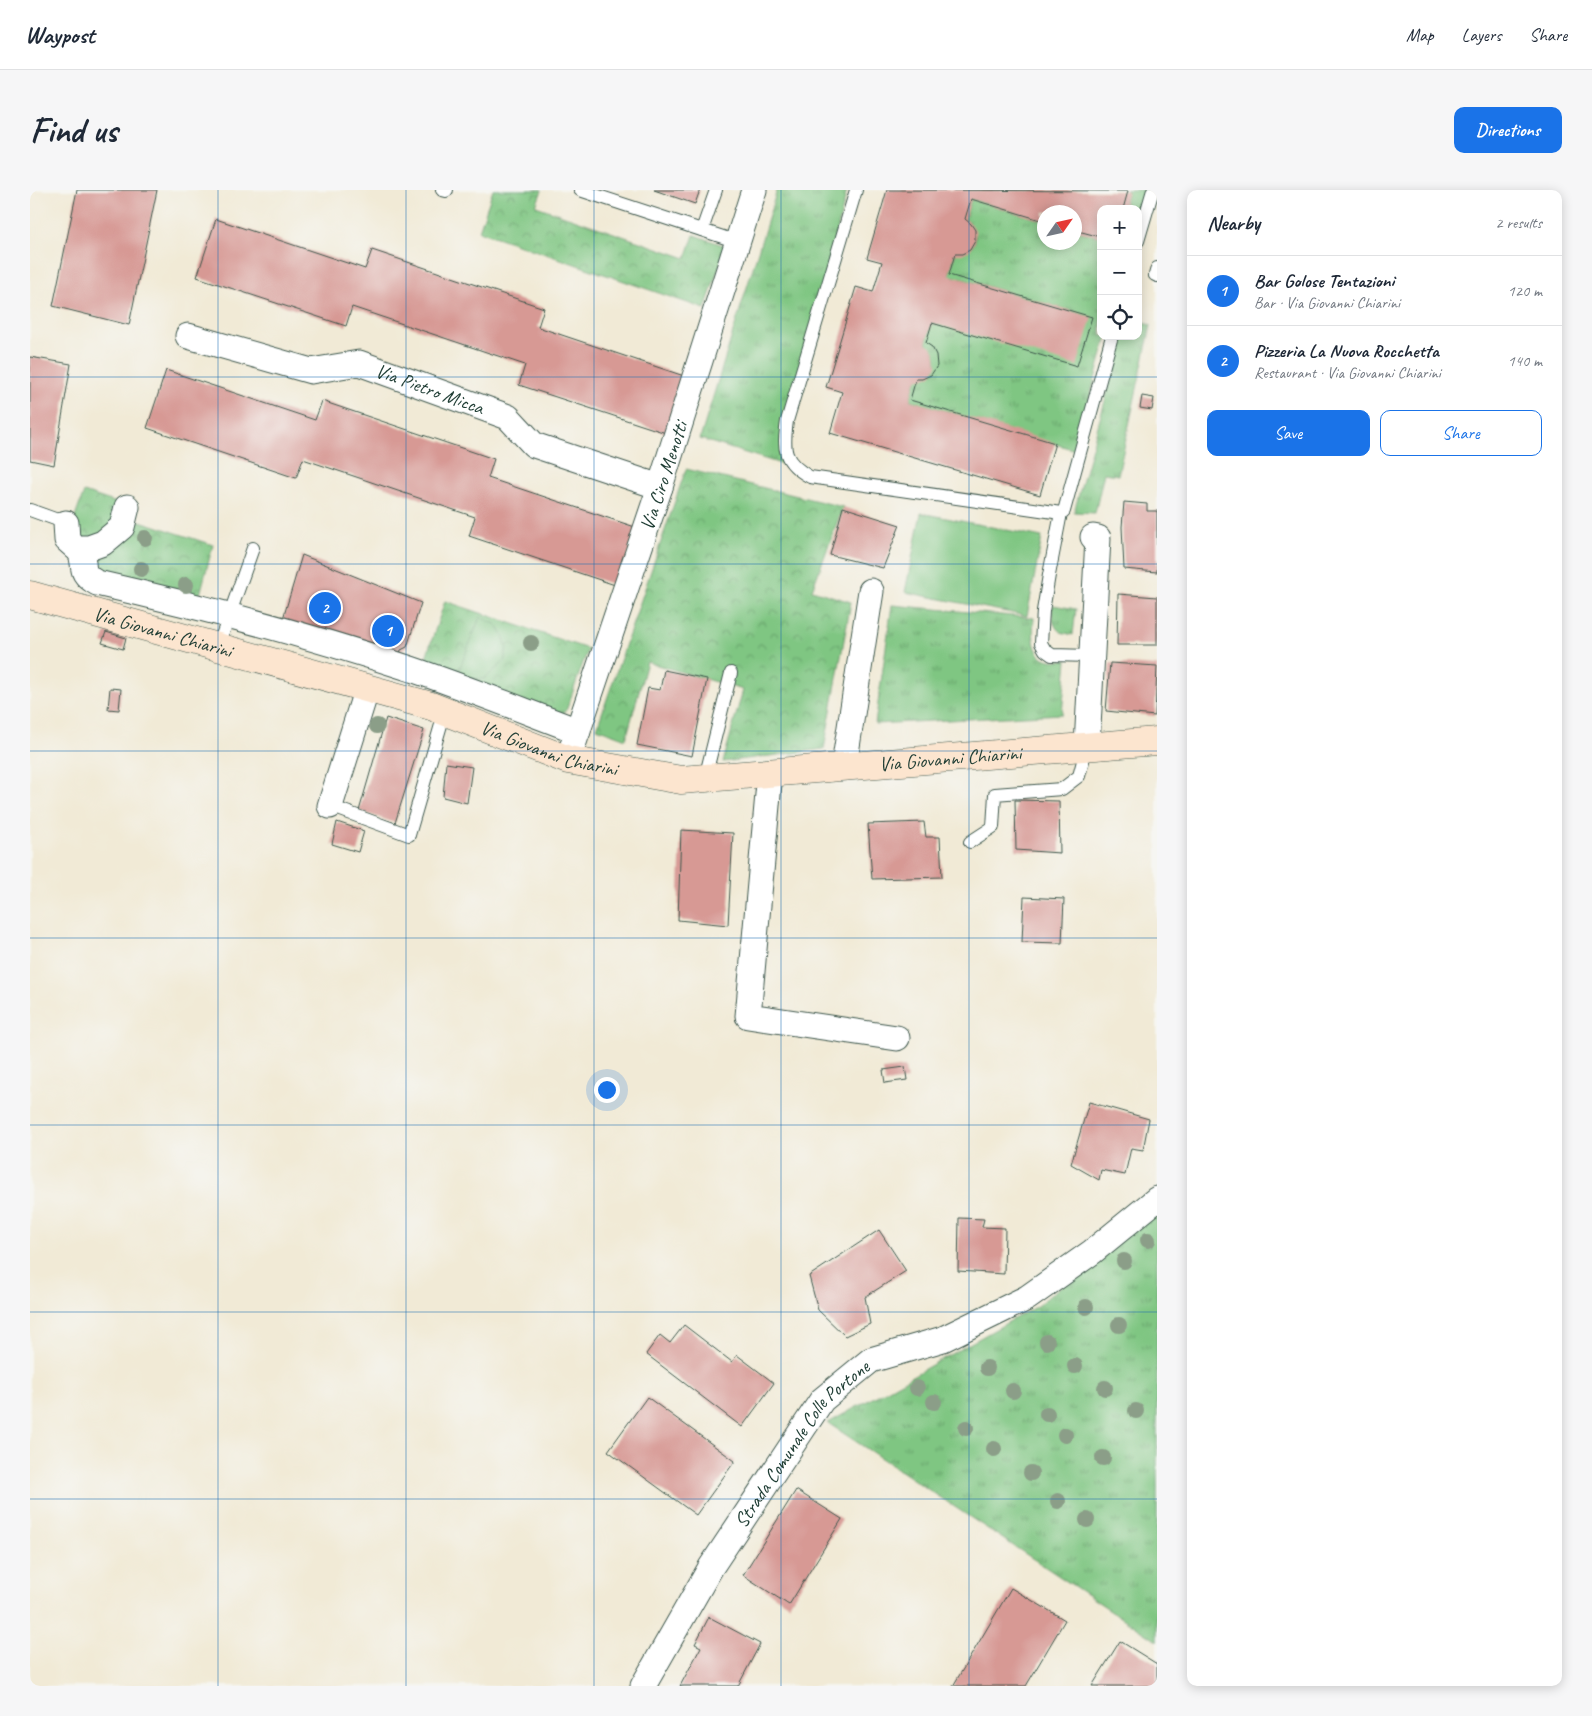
<!DOCTYPE html>
<html lang="en">
<head>
<meta charset="utf-8">
<style>
  :root { --surface:#fff; --page:#f6f6f7; --text:#1f2937; --muted:#747a83; --line:#e0e1e3; --accent:#1a73e8 }
  body { margin:0; font-family:Caveat,sans-serif; background:var(--page); color:var(--text) }
  .controls { position:absolute; right:15px; top:15px; display:grid; overflow:hidden; border-radius:10px; box-shadow:0 2px 12px #0003 }
  .controls button { width:45px; height:45px; display:grid; place-items:center; padding:0; border:0; border-bottom:1px solid var(--line); background:var(--surface); color:var(--text); font:25px sans-serif }
  .compass { position:absolute; left:1007px; top:15px; width:45px; height:45px; border-radius:50%; background:var(--surface); box-shadow:0 2px 12px #0003; rotate:56deg }
  .you { position:absolute; left:576px; top:899px; width:18px; height:18px; margin:-12px; border:4px solid #fff; border-radius:50%; background:#1a73e8; box-shadow:0 0 0 8px #1a73e833 }
  .badge { display:grid; place-items:center; width:32px; height:32px; border-radius:50%; background:var(--accent); color:#fff; font-size:16px; font-weight:700 }
  .pin { position:absolute; translate:-50% -50%; border:2px solid #fff; box-shadow:0 1px 5px #0006 }
  .list { margin:0; padding:0; list-style:none }
  h2 { display:flex; justify-content:space-between; align-items:center; height:65px; margin:0; padding:0 20px; font-size:21px }
  h2 small { font-size:16px; font-weight:400; color:var(--muted) }
  .list li { display:grid; grid-template-columns:32px 1fr auto; gap:15px; align-items:center; box-sizing:border-box; height:70px; padding:0 20px; border-top:1px solid var(--line) }
  .list b { display:block; font-size:19px; white-space:nowrap }
  .list p { margin:0; font-size:16px; white-space:nowrap; color:var(--muted) }
  .list em { font-size:16px; font-style:normal; color:var(--muted) }
  .actions { display:flex; gap:10px; padding:15px 20px }
  .actions a { flex:1; padding:11px 0; border:1px solid var(--accent); border-radius:10px; text-align:center; font-size:18px; color:var(--accent) }
  .actions .main { background:var(--accent); color:#fff }
  .icon { flex:none; width:28px; height:28px; fill:none; stroke:currentColor; stroke-width:2; stroke-linecap:round; stroke-linejoin:round }
  .map { position:relative; flex:none; width:1127px; height:1496px; overflow:hidden; border-radius:10px }
  header { display:flex; align-items:center; gap:30px; box-sizing:border-box; height:70px; padding:0 25px; background:var(--surface); border-bottom:1px solid var(--line) }
  header strong { font-size:24px }
  nav { display:flex; gap:28px; margin-inline-start:auto; font-size:18px }
  .intro { display:flex; align-items:center; justify-content:space-between; box-sizing:border-box; height:120px; padding:0 30px }
  h1 { margin:0; font-size:35px }
  .button { padding:12px 22px; border-radius:10px; background:var(--accent); color:#fff; font-size:18px; font-weight:700 }
  main { display:flex; gap:30px; padding:0 30px }
  aside { flex:1; background:var(--surface); border-radius:10px; box-shadow:0 2px 12px #0003 }
  .map>svg:first-child { display:block }
</style>
</head>
<body>
<header>
<strong>Waypost</strong>
<nav><a>Map</a><a>Layers</a><a>Share</a></nav>
</header>
<div class="intro"><h1>Find us</h1><a class="button">Directions</a></div>
<main>
<div class="map">
<svg width="1127" height="1496" viewBox="0 0 1127 1496">
  <defs>
    <pattern id="grass-tufts" width="24" height="20" patternUnits="userSpaceOnUse" patternTransform="scale(1.25)"><rect width="24" height="20" fill="#7fc682"/><path d="M3 7l-1-3M5 7V3M7 7l1-3M15 17l-1-3M17 17v-4M19 17l1-3" fill="none" stroke="#67a26b"/></pattern>
    <pattern id="park-crowns" width="20" height="18" patternUnits="userSpaceOnUse" patternTransform="scale(1.25)"><rect width="20" height="18" fill="#7fc682"/><path d="M2 6a3 3 0 1 1 6 0M12 15a3 3 0 1 1 6 0" fill="none" stroke="#67a26b"/></pattern>
  </defs>
  <rect width="100%" height="100%" fill="#f6f6f2"/>
  <filter id="ink" filterUnits="userSpaceOnUse"><feTurbulence type="fractalNoise" baseFrequency=".02" numOctaves="2"/><feDisplacementMap in="SourceGraphic" scale="10" xChannelSelector="R" yChannelSelector="G"/><feConvolveMatrix kernelMatrix="1 2 1 2 8 2 1 2 1" color-interpolation-filters="sRGB"/></filter>
  <filter id="wash" filterUnits="userSpaceOnUse"><feTurbulence type="fractalNoise" baseFrequency=".0096" numOctaves="4" result="noise"/><feDisplacementMap in="SourceGraphic" scale="20" xChannelSelector="R" yChannelSelector="G"/><feGaussianBlur stdDeviation="1.12" result="paint"/><feColorMatrix in="noise" values="0 0 0 0 0 0 0 0 0 0 0 0 0 0 0 0 0 1.4 0 .05"/><feComposite in="paint" operator="in"/></filter>
  <g filter="url(#wash)">
    <rect width="100%" height="100%" fill="#f1ead6"/>
    <g fill="url(#grass-tufts)" stroke="#4f825b">
      <path d="M747 0H817L751 274 670 249Z"/>
      <path d="M1095 0H1117L1108 33V19H1093L1098 1Z"/>
      <path d="M941 9 1014 31V52H1044L1045 40 1071 47V146H1077L1045 260 880 210 886 189C908 189 914 165 896 153L902 133 1061 127 919 85 925 64C947 62 953 43 935 29Z"/>
      <path d="M1108 132 1121 135 1088 285 1074 283 1065 323 1044 322 1093 146H1108Z"/>
      <path d="M862 415 1004 428C1003 443 1001 466 1020 470 1025 471 1032 470 1037 470L1032 524 845 534Z"/>
      <path d="M1023 415 1046 419 1043 445C1039 444 1034 443 1031 442 1022 437 1021 423 1023 415Z"/>
      <path d="M1127 1017V1451L798 1233 1007 1116Z"/>
    </g>
    <g fill="url(#park-crowns)" stroke="#4f825b">
      <path d="M463 0H512L506 16 656 68 664 45 696 56 675 119 449 41Z"/>
      <path d="M656 279 813 317 782 400 821 412 794 559 693 572 713 500 617 472 596 549 567 538Z"/>
      <path d="M54 302 90 314 101 328 183 355 168 412 58 386 38 347Z"/>
      <path d="M415 411 558 459 536 521 528 528 392 479Z"/>
    </g>
    <g fill="#7fc682" stroke="#4f825b">
      <path d="M891 323 1012 347 997 426 875 402Z"/>
      <path d="M450 427 467 435 473 446 477 457 474 472 454 489 439 488 428 483Z"/>
    </g>
    <g id="blocks">
      <g fill="#d79994">
        <path d="M47 0H127L99 135 23 116Z"/>
        <path d="M624 0H670L665 14Z"/>
        <path d="M857 0 1098 1 1093 19H1071V47L1044 40V22H1014V31L941 9 935 29 941 34 945 40V51L940 60 932 64H925L919 85 1062 127 1047 176 902 133 896 153 902 157 906 165 907 176 901 185 892 189H886L880 210 1025 253 1010 305 800 243 812 202 796 197 826 97 843 102 852 72 837 68Z"/>
        <path d="M186 29 335 79 342 60 514 118 508 137 657 187 639 244 489 195 495 175 322 117 316 136 167 87Z"/>
        <path d="M0 167 41 174 24 275 0 270Z"/>
        <path d="M136 180 285 230 292 211 464 269 458 288 608 338 588 396 439 346 445 327 273 269 266 288 117 238Z"/>
        <path d="M1112 206 1124 208 1122 220 1110 218Z"/>
        <path d="M1094 312 1117 314V321H1127V382L1094 379 1092 337Z"/>
        <path d="M813 317 870 335 853 378 800 365Z"/>
        <path d="M272 365 391 413 377 457 371 460 369 468 252 432Z"/>
        <path d="M1088 404 1127 407V455H1087Z"/>
        <path d="M76 442 96 448 93 459 72 453Z"/>
        <path d="M1080 473 1127 476 1125 526 1076 521Z"/>
        <path d="M634 480 677 489 662 566 607 555 618 498 630 500Z"/>
        <path d="M80 498 91 499 89 520 78 519Z"/>
        <path d="M356 528 394 540 365 633 329 621Z"/>
        <path d="M416 573 442 577 437 613 413 607Z"/>
        <path d="M985 610 1029 611 1030 663 986 660Z"/>
        <path d="M307 632 334 641 328 662 302 654Z"/>
        <path d="M894 632 896 647H910L912 687 842 689 838 634Z"/>
        <path d="M651 640 703 643 698 735 648 730Z"/>
        <path d="M994 707 1034 709 1032 753 992 752Z"/>
        <path d="M875 877 877 890 855 893 853 880Z"/>
        <path d="M1059 912 1119 929 1113 960 1101 958 1095 985 1071 980 1069 990 1041 974Z"/>
        <path d="M929 1028 954 1029 952 1037 975 1038 974 1084 928 1081Z"/>
        <path d="M849 1040 876 1081 835 1107 840 1134 815 1146 788 1120 779 1086Z"/>
        <path d="M654 1135 702 1172 707 1165 744 1193 712 1237 616 1164 630 1145 640 1153Z"/>
        <path d="M617 1207 705 1271 666 1325 578 1261Z"/>
        <path d="M766 1300 812 1329 759 1415 713 1385Z"/>
        <path d="M981 1398 1035 1430 996 1496H923Z"/>
        <path d="M679 1427 730 1454 708 1496H650L671 1457 665 1454Z"/>
        <path d="M1090 1451 1127 1474V1496H1062Z"/>
      </g>
    </g>
  </g>
  <g filter="url(#ink)">
    <use href="#blocks" fill-opacity="0" stroke="#3e574c" stroke-width="1"/>
    <g fill="none" stroke-linecap="round" stroke-linejoin="round">
      <g stroke="#3e574c" stroke-width="14">
        <g id="lane">
          <path d="M412 0 416 1 417 0"/>
          <path d="M550 0 708 52"/>
          <path d="M826 0 757 231C753 260 753 272 780 287L1031 323 1034 321 1082 146"/>
          <path d="M672 40 686 0"/>
          <path d="M1108 51 1123 0"/>
          <path d="M1127 78 1125 85 1127 86"/>
          <path d="M0 320 36 333"/>
          <path d="M1031 323 1019 385 1013 421 1011 453 1015 460 1022 465 1061 466"/>
          <path d="M188 457 223 358"/>
          <path d="M675 588 701 483"/>
          <path d="M300 616 379 645 415 521"/>
          <path d="M940 652 963 637 965 604 1032 599 1049 586 1057 556"/>
        </g>
      </g>
      <g stroke="#3e574c" stroke-width="27">
        <g id="street">
          <path id="s1" d="M158 146 281 181 329 173 478 227 504 255 630 297"/>
          <path d="M36 333 37 350 46 358H59L73 353 92 337 97 317"/>
          <path d="M48 358C59 374 45 381 67 393 173 417 278 445 381 479 437 498 492 520 548 541"/>
          <path d="M1057 556 1068 348 1063 347"/>
          <path id="s2" d="M538 570 630 297 724 0"/>
          <path d="M814 576 841 401"/>
          <path d="M740 582 718 826 867 848"/>
          <path d="M300 616 337 498"/>
          <path id="s3" d="M613 1496 681 1377 792 1210 841 1170 913 1149 997 1108 1062 1062 1127 1009"/>
        </g>
      </g>
      <g stroke="#3e574c" stroke-width="29">
        <g id="secondary">
          <path id="s4" d="M0 405 401 516 538 570 651 590 1127 551"/>
        </g>
      </g>
      <use href="#lane" stroke="#fff" stroke-width="12"/>
      <use href="#street" stroke="#fff" stroke-width="25"/>
      <use href="#secondary" stroke="#fce5cf" stroke-width="28"/>
    </g>
    <g fill="#8b9e88">
      <circle cx="115" cy="348" r="8"/>
      <circle cx="111" cy="379" r="8"/>
      <circle cx="156" cy="395" r="8"/>
      <circle cx="501" cy="453" r="8"/>
      <circle cx="347" cy="536" r="8"/>
      <circle cx="1118" cy="1050" r="8"/>
      <circle cx="1094" cy="1071" r="8"/>
      <circle cx="1056" cy="1117" r="8"/>
      <circle cx="1089" cy="1135" r="8"/>
      <circle cx="1017" cy="1152" r="8"/>
      <circle cx="1045" cy="1176" r="8"/>
      <circle cx="957" cy="1178" r="8"/>
      <circle cx="887" cy="1198" r="8"/>
      <circle cx="1075" cy="1198" r="8"/>
      <circle cx="983" cy="1201" r="8"/>
      <circle cx="904" cy="1212" r="8"/>
      <circle cx="1106" cy="1221" r="8"/>
      <circle cx="1017" cy="1224" r="8"/>
      <circle cx="936" cy="1238" r="8"/>
      <circle cx="1035" cy="1245" r="8"/>
      <circle cx="964" cy="1259" r="8"/>
      <circle cx="1073" cy="1268" r="8"/>
      <circle cx="1001" cy="1283" r="8"/>
      <circle cx="1028" cy="1311" r="8"/>
      <circle cx="1057" cy="1330" r="8"/>
    </g>
  </g>
  <path fill="none" stroke="#1f6fb2" stroke-width="1" stroke-opacity="0.55" d="M188 0V1496M376 0V1496M564 0V1496M751 0V1496M939 0V1496M0 187H1127M0 374H1127M0 561H1127M0 748H1127M0 935H1127M0 1122H1127M0 1309H1127"/>
  <g text-anchor="middle" stroke-width="4" stroke-linejoin="round" paint-order="stroke">
    <g font-size="20" fill="#1f3d34" stroke="#f6f6f2">
      <text dy="7" stroke="none"><textPath href="#s1" startOffset="252">Via Pietro Micca</textPath></text>
      <text dy="7" stroke="none"><textPath href="#s2" startOffset="300">Via Ciro Menotti</textPath></text>
      <text dy="7" stroke="none"><textPath href="#s4" startOffset="138">Via Giovanni Chiarini</textPath></text>
      <text dy="7" stroke="none"><textPath href="#s4" startOffset="542">Via Giovanni Chiarini</textPath></text>
      <text dy="7" stroke="none"><textPath href="#s4" startOffset="948">Via Giovanni Chiarini</textPath></text>
      <text dy="7" stroke="none"><textPath href="#s3" startOffset="291">Strada Comunale Colle Portone</textPath></text>
    </g>
  </g>
</svg>
<div class="controls">
<button>+</button>
<button>−</button>
<button><svg class="icon" aria-label="locate" viewBox="0 0 24 24"><circle cx="12" cy="12" r="6"/><path d="M12 2v4M12 18v4M2 12h4M18 12h4"/></svg></button>
</div>
<svg class="compass" viewBox="-18 -18 36 36"><path d="M0-13l5 13h-10z" fill="#e53935"/><path d="M0 13l5-13h-10z" fill="#747a83"/></svg>
<div class="you"></div>
<div class="pin badge" style="left:358px;top:441px">1</div>
<div class="pin badge" style="left:295px;top:418px">2</div>
</div>
<aside>
<h2>Nearby<small>2 results</small></h2>
<ul class="list">
<li><span class="badge">1</span><div><b>Bar Golose Tentazioni</b><p>Bar · Via Giovanni Chiarini</p></div><em>120 m</em></li>
<li><span class="badge">2</span><div><b>Pizzeria La Nuova Rocchetta</b><p>Restaurant · Via Giovanni Chiarini</p></div><em>140 m</em></li>
</ul>
<div class="actions"><a class="main">Save</a><a>Share</a></div>
</aside>
</main>
</body>
</html>
